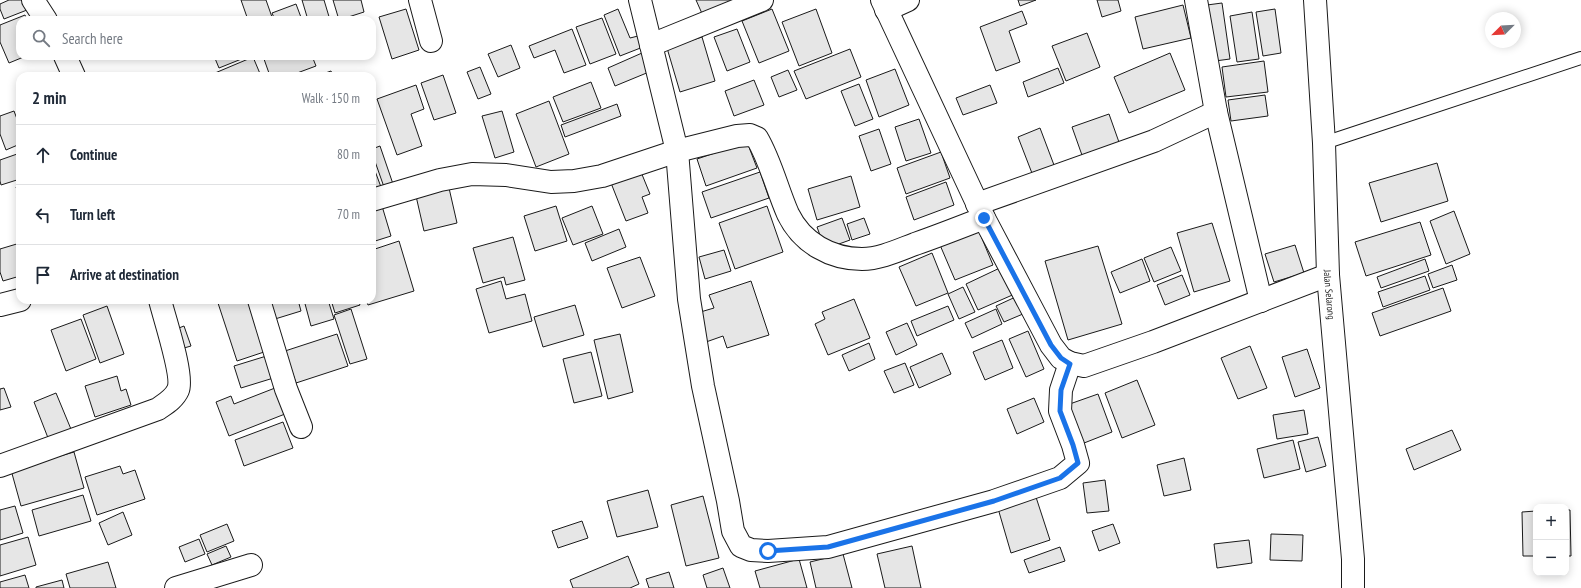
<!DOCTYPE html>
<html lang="en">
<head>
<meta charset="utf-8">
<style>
  :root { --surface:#fff; --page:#f6f6f7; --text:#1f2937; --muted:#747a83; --line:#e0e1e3 }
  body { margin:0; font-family:"PT Sans Narrow",sans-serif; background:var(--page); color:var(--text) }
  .controls { position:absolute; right:12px; bottom:12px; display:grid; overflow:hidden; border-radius:8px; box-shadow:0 2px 10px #0003 }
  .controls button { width:36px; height:36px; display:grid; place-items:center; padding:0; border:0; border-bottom:1px solid var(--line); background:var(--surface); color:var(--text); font:20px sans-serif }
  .compass { position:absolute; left:1485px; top:12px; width:36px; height:36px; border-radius:50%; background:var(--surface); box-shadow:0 2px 10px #0003; rotate:246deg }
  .stop { position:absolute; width:12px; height:12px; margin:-9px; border:3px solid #1a73e8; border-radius:50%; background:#fff }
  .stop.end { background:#1a73e8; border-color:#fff; box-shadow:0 1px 4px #0008 }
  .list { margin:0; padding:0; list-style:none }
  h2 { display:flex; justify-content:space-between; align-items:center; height:52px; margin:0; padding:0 16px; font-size:17px }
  h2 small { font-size:13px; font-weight:400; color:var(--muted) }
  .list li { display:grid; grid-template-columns:26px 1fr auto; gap:12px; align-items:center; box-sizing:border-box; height:60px; padding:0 16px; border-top:1px solid var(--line) }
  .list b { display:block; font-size:15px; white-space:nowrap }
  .list em { font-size:13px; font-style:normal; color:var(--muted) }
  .icon { flex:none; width:22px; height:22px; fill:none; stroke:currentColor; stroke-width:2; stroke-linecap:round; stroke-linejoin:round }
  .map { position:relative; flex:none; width:1581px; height:588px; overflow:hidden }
  .search { position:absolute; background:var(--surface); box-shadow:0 2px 10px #0003; left:16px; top:16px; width:360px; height:44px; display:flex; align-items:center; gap:10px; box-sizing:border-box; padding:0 14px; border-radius:12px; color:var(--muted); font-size:15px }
  .panel { position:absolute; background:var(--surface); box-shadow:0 2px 10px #0003; left:16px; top:72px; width:360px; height:232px; border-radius:12px }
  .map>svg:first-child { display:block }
</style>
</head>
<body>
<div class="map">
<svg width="1581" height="588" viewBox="0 0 1581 588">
  <rect width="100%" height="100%" fill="#fff"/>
  <g fill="#e6e6e6" stroke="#1a1a1a">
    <path d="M9 0H23L27 10 4 19 0 9V4Z"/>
    <path d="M241 0H266L273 20H248Z"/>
    <path d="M302 0H324L330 20H308Z"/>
    <path d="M333 0H361L364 12 339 20Z"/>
    <path d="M696 0H746L704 18Z"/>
    <path d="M1018 0H1036L1020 6Z"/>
    <path d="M1097 0H1118L1121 11 1102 17Z"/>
    <path d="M1222 3 1230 59 1215 61 1207 5Z"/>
    <path d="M296 4 302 20H275L272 13Z"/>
    <path d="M1183 5 1191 38 1143 49 1135 17Z"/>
    <path d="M406 9 419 50 392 59 379 17Z"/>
    <path d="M618 9 630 38 638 36 643 47 620 56 604 15Z"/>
    <path d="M772 9 789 51 759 63 742 21Z"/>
    <path d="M816 9 832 53 799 66 782 22Z"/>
    <path d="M1275 9 1281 53 1263 56 1256 12Z"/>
    <path d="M1022 11 1027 24 1009 31 1020 62 996 71 980 27Z"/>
    <path d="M1252 12 1259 59 1237 62 1230 16Z"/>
    <path d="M25 15 27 20H20V56H26L9 63 0 42V25Z"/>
    <path d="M602 18 616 54 590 64 576 27Z"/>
    <path d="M572 29 586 65 564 73 555 50 534 58 529 46Z"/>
    <path d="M737 29 750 62 727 71 714 37Z"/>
    <path d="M1087 33 1100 67 1066 81 1052 46Z"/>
    <path d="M702 37 715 81 680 92 667 48Z"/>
    <path d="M511 45 520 68 498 77 488 54Z"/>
    <path d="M850 49 861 77 806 99 794 71Z"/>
    <path d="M642 53 649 72 615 86 608 68Z"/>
    <path d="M1170 53 1185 90 1129 113 1114 77Z"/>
    <path d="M214 56H249L219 68Z"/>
    <path d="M272 56H312L316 66 289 76H270L264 59Z"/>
    <path d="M253 57 261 76H216L215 73Z"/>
    <path d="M1264 61 1268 92 1226 97 1222 67Z"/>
    <path d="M480 67 491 94 478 99 467 72Z"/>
    <path d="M1058 68 1064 83 1028 97 1023 82Z"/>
    <path d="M895 69 909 105 879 117 866 80Z"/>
    <path d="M788 70 797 90 779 97 771 77Z"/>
    <path d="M331 71 333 76H317Z"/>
    <path d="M443 75 456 113 434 120 421 83Z"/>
    <path d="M754 80 764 105 734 116 725 91Z"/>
    <path d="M591 82 601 108 563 122 553 97Z"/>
    <path d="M859 84 873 119 855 126 841 91Z"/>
    <path d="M416 85 424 109 411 114 422 146 397 155 377 99Z"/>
    <path d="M990 85 997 103 963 115 956 98Z"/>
    <path d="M1265 95 1268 116 1231 121 1228 100Z"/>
    <path d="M549 101 569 154 536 167 516 114Z"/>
    <path d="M617 104 621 116 565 137 561 125Z"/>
    <path d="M14 111 20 127V144L6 150 0 134V116Z"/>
    <path d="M502 111 514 152 495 158 482 116Z"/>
    <path d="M1109 114 1120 145 1083 158 1072 127Z"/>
    <path d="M919 119 931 153 906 161 895 127Z"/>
    <path d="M1040 128 1057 173 1035 181 1018 137Z"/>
    <path d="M879 129 891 164 871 171 859 136Z"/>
    <path d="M747 142 757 168 706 186 697 159Z"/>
    <path d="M380 146 393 184 384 187 372 153V149Z"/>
    <path d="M941 152 950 178 906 194 897 168Z"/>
    <path d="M20 153V179L1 185 0 181V160Z"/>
    <path d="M372 163 381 187 372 191Z"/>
    <path d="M1437 163 1448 201 1381 222 1369 183Z"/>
    <path d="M641 172 650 194 642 197 648 213 626 221 611 183Z"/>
    <path d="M760 172 769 198 711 218 702 192Z"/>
    <path d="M851 176 860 207 817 220 808 189Z"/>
    <path d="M946 182 954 205 914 220 906 197Z"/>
    <path d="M20 186V199L16 187Z"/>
    <path d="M449 188 457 223 424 231 416 196Z"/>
    <path d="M382 206 391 236 372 242V209Z"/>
    <path d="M556 206 567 241 535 251 524 216Z"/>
    <path d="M592 206 603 234 573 245 562 218Z"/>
    <path d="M767 206 783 252 735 269 719 223Z"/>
    <path d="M1454 211 1470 254 1446 264 1430 221Z"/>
    <path d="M842 218 850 240 825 249 817 227Z"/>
    <path d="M864 218 870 234 852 240 847 224Z"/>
    <path d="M1420 222 1431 255 1366 276 1355 242Z"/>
    <path d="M1212 223 1230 281 1194 292 1177 233Z"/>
    <path d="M619 229 626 247 592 261 585 243Z"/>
    <path d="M978 229 993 265 955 280 940 245Z"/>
    <path d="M513 237 525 280 506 285 504 277 483 283 473 248Z"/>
    <path d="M399 241 414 291 368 305 366 300H372V250Z"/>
    <path d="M20 243V276L3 281 0 272V249Z"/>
    <path d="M1295 245 1304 273 1274 282 1265 254Z"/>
    <path d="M1098 246 1122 324 1068 340 1045 261Z"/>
    <path d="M1171 247 1181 271 1154 282 1144 258Z"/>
    <path d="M724 250 731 271 705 279 699 257Z"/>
    <path d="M932 253 948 293 916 306 899 267Z"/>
    <path d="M640 257 655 296 622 308 607 268Z"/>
    <path d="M1142 259 1150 281 1120 293 1111 272Z"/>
    <path d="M1425 259 1429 271 1381 288 1377 277Z"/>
    <path d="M1452 265 1457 280 1433 288 1428 274Z"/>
    <path d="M1004 266 1017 293 978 310 966 284Z"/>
    <path d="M1182 275 1190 295 1165 305 1157 285Z"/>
    <path d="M1425 276 1430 290 1383 307 1378 292Z"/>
    <path d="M501 281 506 299 525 294 532 321 489 333 476 289Z"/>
    <path d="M751 281 769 335 727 348 723 336 706 342 697 313 714 308 709 295Z"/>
    <path d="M963 287 975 312 959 319 948 294Z"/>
    <path d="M1443 288 1451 311 1380 336 1372 313Z"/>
    <path d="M1022 294 1030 311 1004 322 996 306Z"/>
    <path d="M854 299 870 338 828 355 815 324 825 319 822 312Z"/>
    <path d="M217 300H254L270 350 237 361Z"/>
    <path d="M270 300H298L301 311 275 319Z"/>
    <path d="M304 300H328L334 319 311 326Z"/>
    <path d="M331 300H358L360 305 335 313Z"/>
    <path d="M575 305 584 335 543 347 534 317Z"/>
    <path d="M107 306 124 354 100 363 83 315Z"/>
    <path d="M948 306 954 320 917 336 911 321Z"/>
    <path d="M351 309 367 359 350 364 334 315Z"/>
    <path d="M996 309 1002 324 972 338 965 323Z"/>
    <path d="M81 319 96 359 66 371 51 330Z"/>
    <path d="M907 323 917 345 896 355 886 332Z"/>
    <path d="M184 326 191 346 177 350 171 331Z"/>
    <path d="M1028 331 1044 369 1026 377 1009 339Z"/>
    <path d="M337 334 348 366 296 383 285 351Z"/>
    <path d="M620 334 633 392 608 399 594 340Z"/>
    <path d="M1002 340 1013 368 985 380 973 352Z"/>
    <path d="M869 343 875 359 849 371 842 355Z"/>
    <path d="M1250 346 1267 388 1238 399 1221 358Z"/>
    <path d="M1307 349 1320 388 1295 397 1282 357Z"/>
    <path d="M591 352 602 396 574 403 563 359Z"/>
    <path d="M942 353 951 374 919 388 910 367Z"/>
    <path d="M273 354 280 376 241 388 234 366Z"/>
    <path d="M905 363 914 385 894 393 884 371Z"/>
    <path d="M117 376 121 391 126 389 131 405 95 417 85 386Z"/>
    <path d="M1137 380 1155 425 1122 438 1105 393Z"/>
    <path d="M4 388 11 407 0 410V389Z"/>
    <path d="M275 388 285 414 229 436 216 402 231 396 234 404Z"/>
    <path d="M56 393 73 434 50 443 34 402Z"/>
    <path d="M1098 394 1112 432 1079 445 1064 406Z"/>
    <path d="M1034 398 1044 422 1017 434 1007 409Z"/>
    <path d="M1304 410 1308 434 1277 439 1273 415Z"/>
    <path d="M283 422 293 448 244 466 235 440Z"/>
    <path d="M1452 430 1461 450 1414 470 1406 449Z"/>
    <path d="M1318 437 1326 466 1306 472 1298 442Z"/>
    <path d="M1293 440 1300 469 1264 478 1257 449Z"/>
    <path d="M74 452 84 488 21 506 11 470Z"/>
    <path d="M1184 458 1191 490 1164 496 1157 465Z"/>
    <path d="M120 466 123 474 135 470 145 499 97 515 85 477Z"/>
    <path d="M1105 480 1109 511 1087 513 1083 483Z"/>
    <path d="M648 490 658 527 617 537 607 501Z"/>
    <path d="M1034 491 1050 540 1011 553 997 505Z"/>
    <path d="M83 495 91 521 39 536 32 510Z"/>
    <path d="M703 496 719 558 686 566 671 505Z"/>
    <path d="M15 506 23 533 0 540V510Z"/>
    <path d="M1566 510H1570L1571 556H1566Z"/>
    <path d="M1536 511V556H1523L1522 512Z"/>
    <path d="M123 512 132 535 108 545 99 523Z"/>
    <path d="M582 521 588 538 558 548 552 531Z"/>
    <path d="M227 524 234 541 207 552 200 535Z"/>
    <path d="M1113 524 1120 543 1099 551 1092 531Z"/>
    <path d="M1271 534 1303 535 1302 561 1270 560Z"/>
    <path d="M28 537 36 565 0 576V545Z"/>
    <path d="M199 539 205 554 185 562 179 547Z"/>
    <path d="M1249 540 1252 563 1217 568 1214 544Z"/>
    <path d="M226 546 231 557 212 565 207 554Z"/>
    <path d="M912 546 921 588H885L877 554Z"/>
    <path d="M1060 547 1065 561 1029 573 1024 560Z"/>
    <path d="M843 554 852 588H816L810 562Z"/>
    <path d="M628 556 639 584 630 588H573L570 580Z"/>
    <path d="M799 559 807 588H760L755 571Z"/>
    <path d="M108 562 116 588H70L66 574Z"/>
    <path d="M723 568 730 588H707L703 575Z"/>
    <path d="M669 572 674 588H649L646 579Z"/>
    <path d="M25 575 29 588H0V582Z"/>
    <path d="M62 580 64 588H36V587Z"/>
  </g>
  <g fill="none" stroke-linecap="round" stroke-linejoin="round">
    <g stroke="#1a1a1a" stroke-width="14">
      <path id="lane" d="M1324 143 1581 58"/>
    </g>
    <g stroke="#1a1a1a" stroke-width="24">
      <g id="street">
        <path d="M33 0 46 20"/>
        <path d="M420 0 431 41"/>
        <path d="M640 0 677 151 689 299 703 386 728 501 733 531 741 546 751 550 768 551 828 547 994 501 1060 478 1078 463 1073 445 1060 411 1061 390 1070 363"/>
        <path d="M882 0 984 218 1051 345 1061 358 1070 363 1084 366 1153 342 1328 275"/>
        <path d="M1196 0 1216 112 1261 301"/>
        <path id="s1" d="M1315 0 1324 143 1328 275 1353 559V588"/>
        <path d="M886 10 908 0"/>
        <path d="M651 45 762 0"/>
        <path d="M65 56 74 76"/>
        <path d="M372 200 440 180 472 174 506 175 551 182 574 181 602 176 677 151 737 136 750 135 757 138C771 162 777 189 788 214 802 243 831 259 862 259 880 259 899 250 915 244 938 236 961 227 984 218"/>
        <path d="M977 204 1154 141 1216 112"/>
        <path d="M259 300 286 389 301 427"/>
        <path d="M0 305 20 300"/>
        <path d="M0 466 158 409C165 404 174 399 178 390 184 376 164 317 160 300"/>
        <path d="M176 588 251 565"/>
      </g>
    </g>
    <use href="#lane" stroke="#fff" stroke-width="12"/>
    <use href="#street" stroke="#fff" stroke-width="22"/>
  </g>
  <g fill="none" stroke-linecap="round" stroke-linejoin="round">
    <path stroke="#1a73e8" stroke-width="5" d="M768 551 828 547 994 501 1060 478 1078 463 1073 445 1060 411 1061 390 1070 364 1061 358 1051 345 984 218"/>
  </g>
  <g text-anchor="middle" stroke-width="3" stroke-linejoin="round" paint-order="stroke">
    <g font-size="10" fill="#1a1a1a" stroke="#fff">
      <text dy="4" stroke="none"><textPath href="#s1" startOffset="295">Jalan Selarong</textPath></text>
    </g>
  </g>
</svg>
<div class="controls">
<button>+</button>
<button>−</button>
</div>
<svg class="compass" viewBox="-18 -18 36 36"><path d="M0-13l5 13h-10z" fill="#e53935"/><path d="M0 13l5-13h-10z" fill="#747a83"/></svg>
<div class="stop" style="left:768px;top:551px"></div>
<div class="stop end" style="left:984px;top:218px"></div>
<div class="search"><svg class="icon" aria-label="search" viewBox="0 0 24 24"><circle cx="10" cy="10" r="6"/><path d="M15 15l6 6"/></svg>Search here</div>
<section class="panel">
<h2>2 min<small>Walk · 150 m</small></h2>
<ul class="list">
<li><svg class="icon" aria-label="ahead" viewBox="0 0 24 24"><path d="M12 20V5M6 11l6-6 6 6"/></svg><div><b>Continue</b></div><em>80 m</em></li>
<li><svg class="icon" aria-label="left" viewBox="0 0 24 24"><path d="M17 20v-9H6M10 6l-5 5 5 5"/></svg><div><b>Turn left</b></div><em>70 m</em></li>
<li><svg class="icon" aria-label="arrive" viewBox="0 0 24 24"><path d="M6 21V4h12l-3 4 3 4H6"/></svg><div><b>Arrive at destination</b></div></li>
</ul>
</section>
</div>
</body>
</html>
